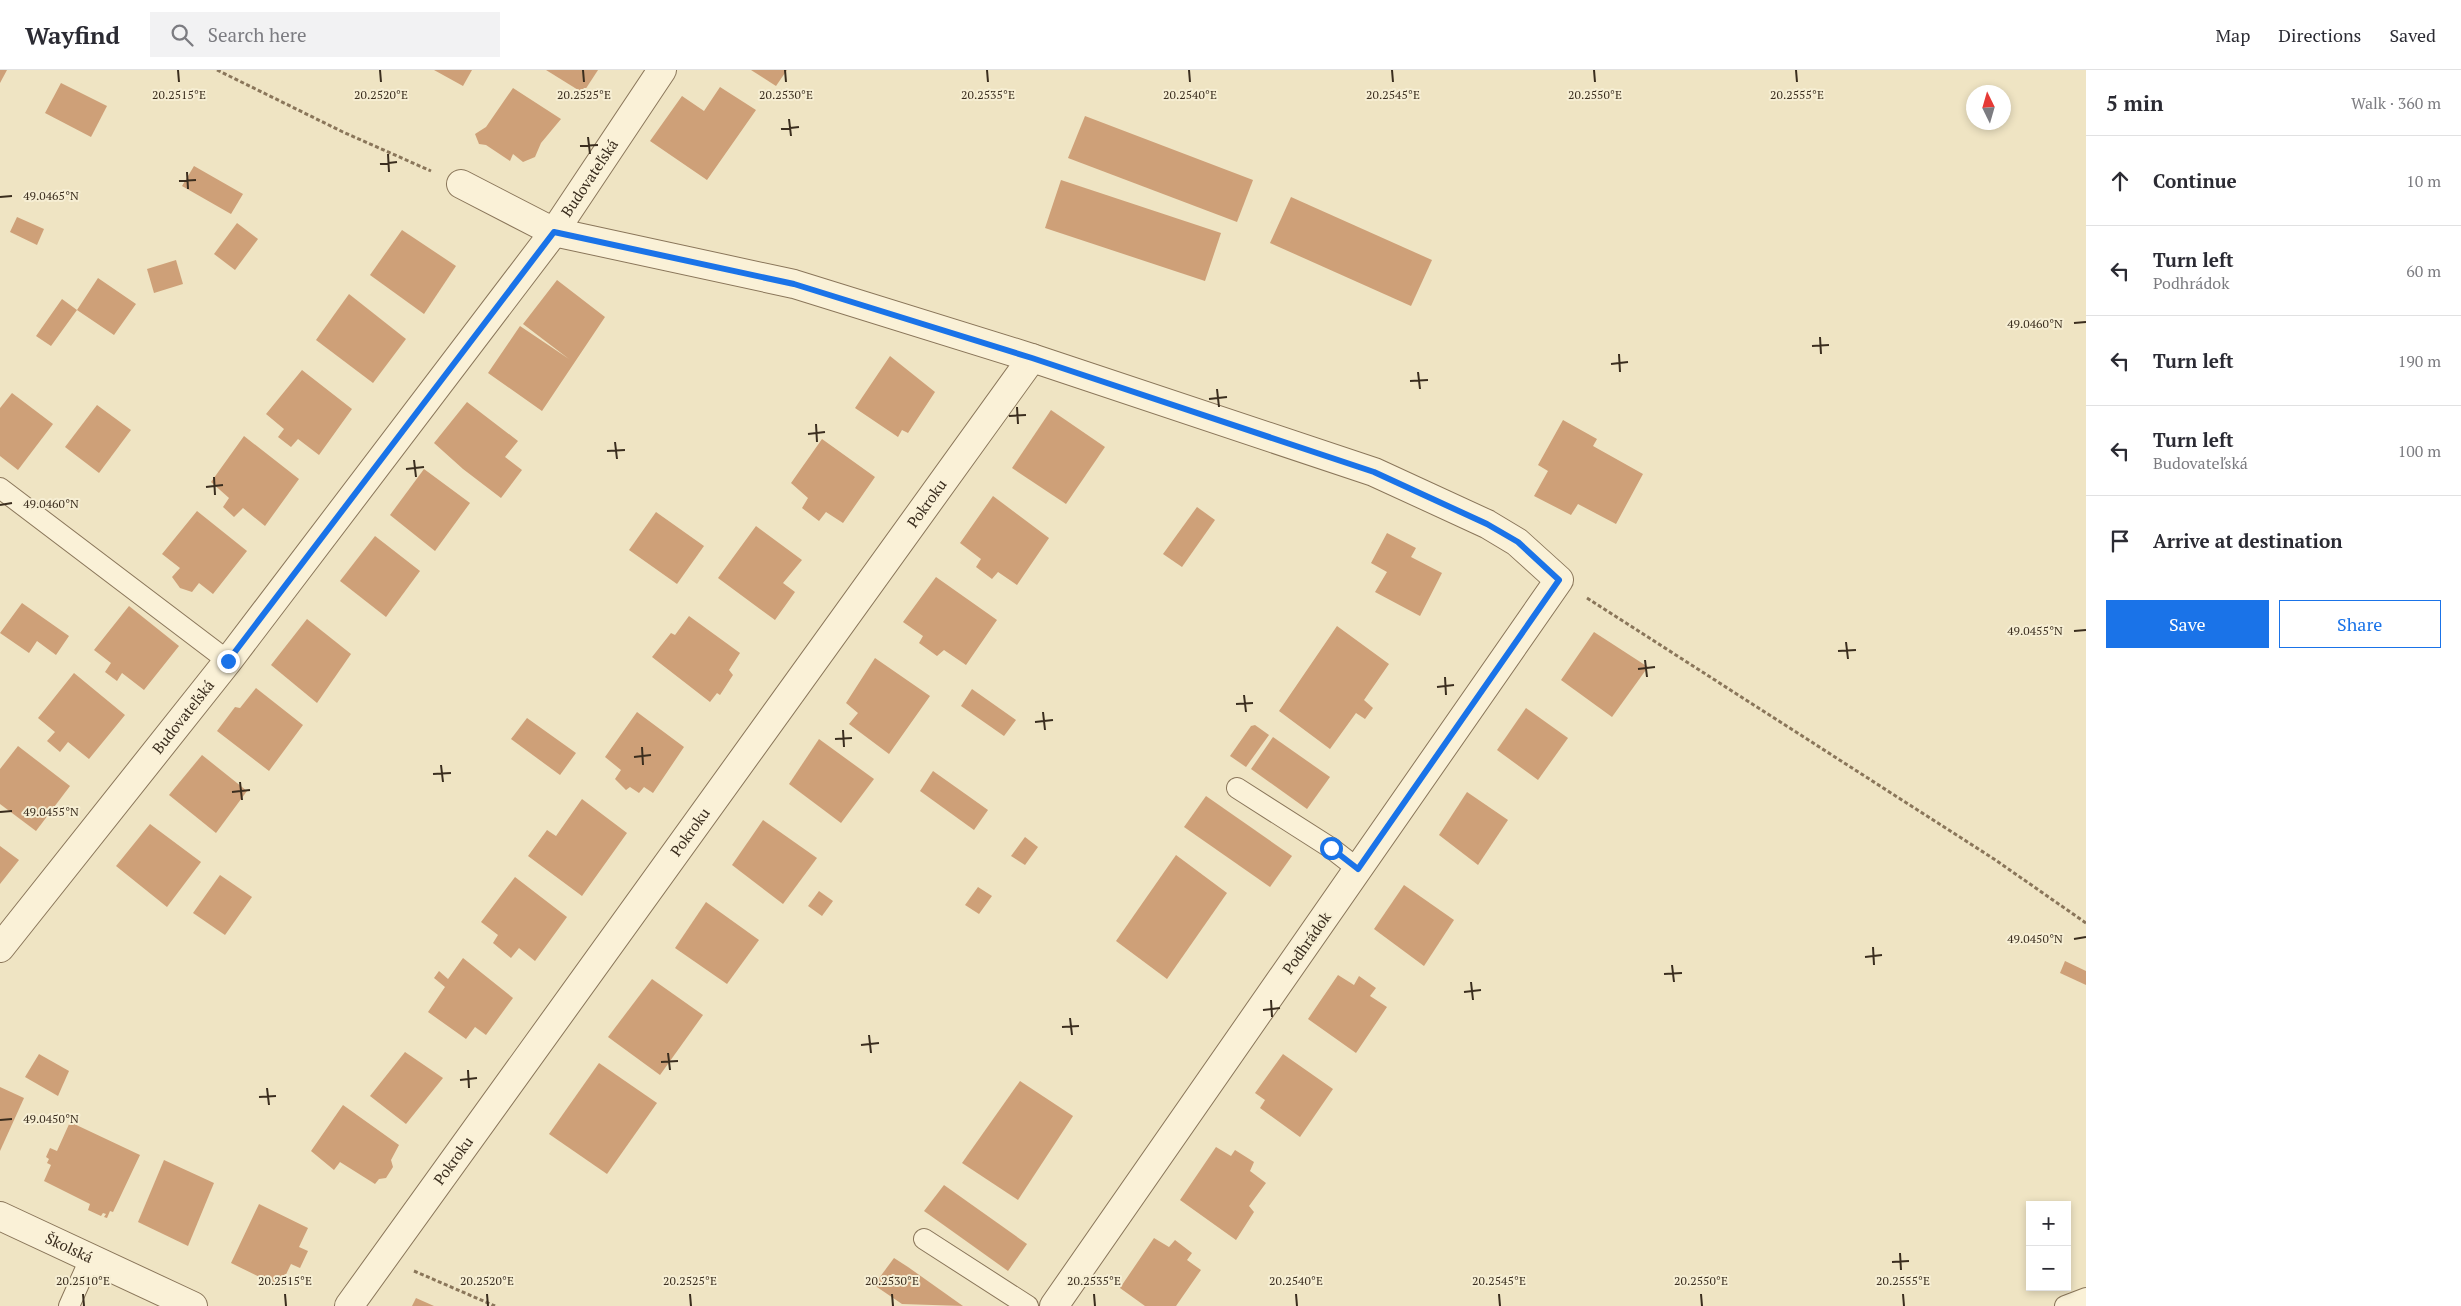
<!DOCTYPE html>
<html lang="en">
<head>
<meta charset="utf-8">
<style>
  :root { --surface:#fff; --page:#f2f2f3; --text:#2b2b33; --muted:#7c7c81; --line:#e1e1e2; --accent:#1a73e8 }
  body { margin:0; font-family:"PT Serif",serif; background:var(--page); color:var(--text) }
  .controls { position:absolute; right:15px; bottom:15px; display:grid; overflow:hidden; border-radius:0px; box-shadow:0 2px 8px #0003 }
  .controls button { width:45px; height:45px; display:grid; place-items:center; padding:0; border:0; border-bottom:1px solid var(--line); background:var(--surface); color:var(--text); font:25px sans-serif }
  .compass { position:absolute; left:1966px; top:15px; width:45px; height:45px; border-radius:50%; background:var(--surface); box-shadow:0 2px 8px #0003; rotate:355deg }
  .stop { position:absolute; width:15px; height:15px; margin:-11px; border:4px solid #1a73e8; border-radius:50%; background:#fff }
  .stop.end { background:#1a73e8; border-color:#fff; box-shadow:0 1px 5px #0008 }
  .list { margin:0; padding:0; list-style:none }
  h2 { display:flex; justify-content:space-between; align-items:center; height:65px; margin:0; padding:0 20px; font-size:21px }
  h2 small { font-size:16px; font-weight:400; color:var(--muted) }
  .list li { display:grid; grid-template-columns:32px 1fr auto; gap:15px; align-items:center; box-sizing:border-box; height:90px; padding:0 20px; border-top:1px solid var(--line) }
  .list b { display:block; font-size:19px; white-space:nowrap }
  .list p { margin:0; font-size:16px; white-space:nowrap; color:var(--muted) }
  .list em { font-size:16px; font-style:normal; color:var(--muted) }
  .actions { display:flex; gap:10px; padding:15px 20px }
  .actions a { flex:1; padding:11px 0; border:1px solid var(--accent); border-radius:0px; text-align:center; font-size:18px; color:var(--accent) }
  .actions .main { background:var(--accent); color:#fff }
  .icon { flex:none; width:28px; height:28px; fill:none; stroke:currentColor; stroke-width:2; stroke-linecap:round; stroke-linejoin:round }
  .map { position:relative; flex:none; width:2086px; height:1236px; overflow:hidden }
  header { display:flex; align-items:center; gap:30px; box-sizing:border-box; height:70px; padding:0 25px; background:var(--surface); border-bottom:1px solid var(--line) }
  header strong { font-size:24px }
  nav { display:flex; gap:28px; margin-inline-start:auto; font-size:18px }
  .search { width:350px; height:45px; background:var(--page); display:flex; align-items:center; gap:12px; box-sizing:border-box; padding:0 18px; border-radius:0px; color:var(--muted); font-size:19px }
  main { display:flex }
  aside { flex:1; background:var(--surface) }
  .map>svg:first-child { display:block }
</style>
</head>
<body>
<header>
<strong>Wayfind</strong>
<div class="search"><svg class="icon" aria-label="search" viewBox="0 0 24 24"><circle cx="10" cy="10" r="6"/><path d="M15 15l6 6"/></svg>Search here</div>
<nav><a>Map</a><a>Directions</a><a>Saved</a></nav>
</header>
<main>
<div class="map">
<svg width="2086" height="1236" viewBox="0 0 2086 1236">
  <rect width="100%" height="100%" fill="#efe4c3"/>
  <g fill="#cea078">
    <path d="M0 0H7L0 13Z"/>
    <path d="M434 0H472L463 16Z"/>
    <path d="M546 0H598L583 23Z"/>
    <path d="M751 0H787L776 16Z"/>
    <path d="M61 13 107 36 91 67 45 43Z"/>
    <path d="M720 17 756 40 707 110 650 71 682 26 704 41Z"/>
    <path d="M513 18 561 49 541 73 535 87 523 92 513 84 510 91 486 75 479 74 475 64 486 57Z"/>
    <path d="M1085 46 1253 110 1237 152 1068 88Z"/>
    <path d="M194 96 243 124 231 144 182 116Z"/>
    <path d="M1061 110 1221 163 1205 211 1045 158Z"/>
    <path d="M1291 127 1432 190 1411 236 1270 173Z"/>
    <path d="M17 147 44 159 37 175 10 162Z"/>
    <path d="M237 153 258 169 235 200 214 184Z"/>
    <path d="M402 160 456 196 424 244 370 205Z"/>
    <path d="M176 190 183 214 154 223 147 199Z"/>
    <path d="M98 208 136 234 114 265 77 240 51 276 36 266 62 229 77 240Z"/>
    <path d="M557 210 605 247 542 341 488 303 520 256 569 289 523 254Z"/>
    <path d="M349 224 406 269 373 313 316 270Z"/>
    <path d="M890 286 935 322 908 363 902 360 898 367 855 338Z"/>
    <path d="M302 300 352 339 319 385 298 369 291 377 278 367 284 359 266 344Z"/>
    <path d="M12 323 53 354 18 400 0 386V338Z"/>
    <path d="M467 332 518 371 505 387 522 400 501 428 463 399 434 373Z"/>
    <path d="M97 335 131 360 99 403 65 377Z"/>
    <path d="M1051 340 1105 377 1066 434 1012 398Z"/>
    <path d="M1563 350 1597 369 1593 376 1643 404 1616 454 1578 434 1571 445 1534 426 1548 401 1538 395Z"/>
    <path d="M244 366 299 409 265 456 243 438 234 447 223 437 229 428 211 412Z"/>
    <path d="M822 369 875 407 843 453 826 442 819 451 802 438 808 428 791 413Z"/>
    <path d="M424 399 470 433 435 481 390 445Z"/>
    <path d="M993 426 1049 468 1017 515 998 502 992 509 976 497 981 489 960 473Z"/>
    <path d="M1197 437 1215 450 1182 497 1163 484Z"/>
    <path d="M197 441 247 481 213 524 199 513 192 522 180 518 172 507 180 498 162 484Z"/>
    <path d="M656 442 704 476 677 514 629 480Z"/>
    <path d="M756 456 802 490 783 513 795 522 775 550 718 508Z"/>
    <path d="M1387 463 1416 478 1411 487 1442 503 1420 546 1375 522 1387 502 1371 493Z"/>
    <path d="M375 466 420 501 386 547 340 511Z"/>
    <path d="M936 507 997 550 966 595 944 580 937 586 919 573 923 566 903 552Z"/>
    <path d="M22 533 69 566 56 585 37 571 29 583 0 563Z"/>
    <path d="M129 536 179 576 144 620 122 603 117 611 105 602 111 593 94 580Z"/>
    <path d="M689 546 740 583 729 600 733 605 720 625 717 623 710 632 652 587 671 563 675 565Z"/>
    <path d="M307 549 351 584 317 633 271 595Z"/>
    <path d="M1337 556 1389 594 1364 630 1373 638 1365 649 1356 643 1330 679 1279 641Z"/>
    <path d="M1594 562 1648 597 1612 647 1561 610Z"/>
    <path d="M875 588 930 626 889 684 849 654 858 643 846 633Z"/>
    <path d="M74 603 125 645 89 689 68 672 60 682 47 671 55 662 38 648Z"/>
    <path d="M256 618 303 655 269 701 217 661 235 637 240 638Z"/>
    <path d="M972 619 1016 650 1004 666 961 636Z"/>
    <path d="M1526 638 1568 668 1538 710 1497 680Z"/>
    <path d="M637 642 684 677 653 723 644 717 639 723 630 717 626 720 615 709 621 700 605 687Z"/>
    <path d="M527 648 576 683 560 705 511 669Z"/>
    <path d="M1255 655 1269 665 1246 697 1230 686 1251 656Z"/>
    <path d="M1273 667 1330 707 1307 739 1251 699Z"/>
    <path d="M819 669 874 709 841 753 789 714Z"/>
    <path d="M18 676 70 716 36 761 0 734V699Z"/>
    <path d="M202 685 247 721 216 763 169 725Z"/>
    <path d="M933 701 988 740 974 760 920 721Z"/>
    <path d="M1467 722 1508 750 1478 795 1439 765Z"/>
    <path d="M1206 726 1292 786 1270 817 1184 757Z"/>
    <path d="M582 729 627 763 582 826 528 786 547 760 556 766Z"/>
    <path d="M763 750 817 788 783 834 732 795Z"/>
    <path d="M150 754 201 792 167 837 116 796Z"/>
    <path d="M1025 767 1038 777 1025 795 1011 786Z"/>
    <path d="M0 776 19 790 0 814Z"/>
    <path d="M1176 785 1227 823 1167 909 1116 871Z"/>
    <path d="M220 805 252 827 225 865 193 843Z"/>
    <path d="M515 807 567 847 535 891 519 878 511 888 493 873 498 865 481 852Z"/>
    <path d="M1404 815 1454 850 1424 896 1374 859Z"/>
    <path d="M978 817 992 826 979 844 965 835Z"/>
    <path d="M819 821 833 831 822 846 808 836Z"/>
    <path d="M706 832 759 870 727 914 675 878Z"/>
    <path d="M463 888 513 928 486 965 475 957 466 969 428 942 445 917 434 908 439 901 448 909Z"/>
    <path d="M2065 891 2086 901V915L2060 903Z"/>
    <path d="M1338 905 1354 915 1359 906 1376 918 1370 926 1387 937 1356 983 1308 949Z"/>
    <path d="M652 909 703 945 660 1005 608 967Z"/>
    <path d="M405 982 443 1008 406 1054 370 1026Z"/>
    <path d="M39 984 69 1001 58 1026 25 1007Z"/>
    <path d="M1283 984 1333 1019 1300 1067 1260 1038 1265 1030 1255 1023Z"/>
    <path d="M599 993 657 1033 607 1104 549 1064Z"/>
    <path d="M1020 1011 1073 1046 1018 1130 962 1093Z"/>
    <path d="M0 1017 24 1028 0 1081Z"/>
    <path d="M343 1035 399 1075 391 1090 393 1097 386 1108 379 1109 375 1114 340 1092 334 1100 311 1081Z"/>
    <path d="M70 1052 140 1085 113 1142 110 1141 107 1148 104 1147 106 1144 103 1143 101 1146 88 1140 90 1134 44 1111 51 1095 47 1093 49 1089 46 1087 50 1078 57 1081Z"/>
    <path d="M1216 1077 1231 1086 1235 1080 1254 1092 1250 1101 1266 1113 1249 1136 1254 1142 1236 1170 1180 1130Z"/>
    <path d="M164 1090 214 1113 188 1176 138 1152Z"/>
    <path d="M944 1115 1027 1174 1008 1201 924 1141Z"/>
    <path d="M259 1134 308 1158 299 1177 308 1181 300 1198 291 1194 280 1217 231 1193Z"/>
    <path d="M1154 1168 1169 1177 1175 1170 1192 1183 1187 1190 1201 1200 1176 1236H1145L1120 1218Z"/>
    <path d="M894 1188 908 1197 963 1236 902 1234 874 1215Z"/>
    <path d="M416 1228 434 1236H412Z"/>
  </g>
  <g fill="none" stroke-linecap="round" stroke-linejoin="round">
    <g stroke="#8a765a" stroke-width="22">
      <g id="lane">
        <path d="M0 418 228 591"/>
        <path d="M1237 718 1331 778 1358 799"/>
        <path d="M924 1169 1028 1236"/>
        <path d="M69 1236 90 1189"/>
        <path d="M2065 1236 2086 1228"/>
      </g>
    </g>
    <g stroke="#8a765a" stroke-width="30">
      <g id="street">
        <path d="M461 114 554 162 794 214 1032 288 1374 402 1487 454 1517 472 1559 510 1054 1236"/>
        <path id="s1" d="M0 878 228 591 554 162 662 0"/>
        <path id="s2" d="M0 1146 193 1236"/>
        <path id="s3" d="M349 1236 1032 288"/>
      </g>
    </g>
    <g stroke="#8a765a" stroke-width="3" stroke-dasharray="4 2.5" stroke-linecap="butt">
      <path d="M217 0 343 62 431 101"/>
      <path d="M1587 528 1994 789 2086 853"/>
      <path d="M414 1201 495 1236"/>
    </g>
    <use href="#lane" stroke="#faf1d7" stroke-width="20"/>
    <use href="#street" stroke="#faf1d7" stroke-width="28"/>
  </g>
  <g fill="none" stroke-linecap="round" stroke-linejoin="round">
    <path stroke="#1a73e8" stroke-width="6" d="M228 591 554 162 794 214 1032 288 1374 402 1487 454 1518 472 1559 510 1358 799 1331 778"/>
  </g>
  <path fill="none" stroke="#3a2d1e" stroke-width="2" d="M178 0 179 12M380 0 381 12M583 0 584 12M785 0 786 12M987 0 988 12M1189 0 1190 12M1392 0 1393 12M1594 0 1595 12M1796 0 1797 12M789 49 791 66M781 59 799 57M588 67 590 84M580 76 598 75M388 84 389 102M380 94 397 92M187 102 188 119M179 111 196 110M0 127 12 126M2074 253 2086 252M1820 267 1821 284M1812 276 1829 275M1619 284 1620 302M1611 294 1628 292M1418 302 1420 319M1410 311 1428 310M1217 319 1219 337M1209 329 1227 327M1017 337 1018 354M1009 346 1026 345M816 354 817 372M808 364 825 362M615 372 617 389M607 381 625 380M414 390 416 407M406 399 424 397M214 407 215 425M206 417 223 415M0 435 12 433M2074 561 2086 560M1846 572 1848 589M1838 581 1856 580M1645 590 1647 607M1638 599 1655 597M1445 607 1446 625M1437 617 1454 615M1244 625 1246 642M1236 634 1253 633M1043 642 1045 660M1035 652 1053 650M843 660 844 677M835 669 852 668M642 677 643 695M634 687 651 685M441 695 443 712M433 704 451 703M240 712 242 730M232 722 250 720M0 742 12 741M2074 869 2086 867M1873 877 1874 895M1865 887 1882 885M1672 895 1674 912M1664 904 1682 903M1471 912 1473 930M1464 922 1481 920M1271 930 1272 947M1263 940 1280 938M1070 948 1072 965M1062 957 1079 956M869 965 871 983M861 975 879 973M668 983 670 1000M661 992 678 991M468 1000 469 1018M460 1010 477 1008M267 1018 269 1035M259 1027 276 1026M0 1050 12 1049M1900 1183 1901 1200M1892 1192 1909 1191M83 1224 84 1236M285 1224 286 1236M487 1224 488 1236M690 1224 691 1236M892 1224 893 1236M1094 1224 1095 1236M1296 1224 1297 1236M1499 1224 1500 1236M1701 1224 1702 1236M1903 1224 1904 1236"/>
  <g text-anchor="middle" stroke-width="4" stroke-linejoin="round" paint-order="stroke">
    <g font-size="15" fill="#3a2d1e" stroke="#f6eed3">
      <text dy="5" stroke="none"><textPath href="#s1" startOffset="970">Budovateľská</textPath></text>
      <text dy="5" stroke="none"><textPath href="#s3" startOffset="989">Pokroku</textPath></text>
      <text dy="5" stroke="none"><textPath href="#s1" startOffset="295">Budovateľská</textPath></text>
      <text dy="5" stroke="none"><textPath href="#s3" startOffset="584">Pokroku</textPath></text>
      <text transform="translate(1307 873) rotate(-55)" y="5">Podhrádok</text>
      <text dy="5" stroke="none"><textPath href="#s3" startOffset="179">Pokroku</textPath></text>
      <text dy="5" stroke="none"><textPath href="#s2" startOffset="76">Školská</textPath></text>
    </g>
  </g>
  <g font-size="12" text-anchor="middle" fill="#3a2d1e" stroke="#f6eed3" stroke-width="4" stroke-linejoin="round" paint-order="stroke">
    <text x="179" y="29">20.2515°E</text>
    <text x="381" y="29">20.2520°E</text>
    <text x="584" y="29">20.2525°E</text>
    <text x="786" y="29">20.2530°E</text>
    <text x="988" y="29">20.2535°E</text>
    <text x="1190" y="29">20.2540°E</text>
    <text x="1393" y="29">20.2545°E</text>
    <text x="1595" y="29">20.2550°E</text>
    <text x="1797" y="29">20.2555°E</text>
    <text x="51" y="130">49.0465°N</text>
    <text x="2035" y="258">49.0460°N</text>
    <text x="51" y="438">49.0460°N</text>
    <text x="2035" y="565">49.0455°N</text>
    <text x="51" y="746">49.0455°N</text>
    <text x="2035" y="873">49.0450°N</text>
    <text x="51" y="1053">49.0450°N</text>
    <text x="83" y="1215">20.2510°E</text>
    <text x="285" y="1215">20.2515°E</text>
    <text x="487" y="1215">20.2520°E</text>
    <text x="690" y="1215">20.2525°E</text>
    <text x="892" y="1215">20.2530°E</text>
    <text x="1094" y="1215">20.2535°E</text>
    <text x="1296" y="1215">20.2540°E</text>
    <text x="1499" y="1215">20.2545°E</text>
    <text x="1701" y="1215">20.2550°E</text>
    <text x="1903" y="1215">20.2555°E</text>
  </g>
</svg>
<div class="controls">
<button>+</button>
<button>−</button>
</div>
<svg class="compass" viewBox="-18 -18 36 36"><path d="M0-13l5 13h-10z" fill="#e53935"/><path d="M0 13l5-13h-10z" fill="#7c7c81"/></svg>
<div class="stop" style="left:1331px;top:778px"></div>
<div class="stop end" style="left:228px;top:591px"></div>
</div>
<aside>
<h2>5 min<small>Walk · 360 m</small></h2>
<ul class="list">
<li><svg class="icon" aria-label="ahead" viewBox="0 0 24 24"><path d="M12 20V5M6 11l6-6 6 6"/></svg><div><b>Continue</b></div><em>10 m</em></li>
<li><svg class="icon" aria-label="left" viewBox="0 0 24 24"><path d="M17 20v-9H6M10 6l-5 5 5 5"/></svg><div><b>Turn left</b><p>Podhrádok</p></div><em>60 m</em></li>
<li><svg class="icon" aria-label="left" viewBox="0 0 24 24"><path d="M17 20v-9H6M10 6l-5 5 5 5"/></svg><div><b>Turn left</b></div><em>190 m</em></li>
<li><svg class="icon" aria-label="left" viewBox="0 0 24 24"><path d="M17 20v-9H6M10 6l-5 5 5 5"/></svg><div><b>Turn left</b><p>Budovateľská</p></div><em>100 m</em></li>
<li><svg class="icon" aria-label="arrive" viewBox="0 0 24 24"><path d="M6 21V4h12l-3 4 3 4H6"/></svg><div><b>Arrive at destination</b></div></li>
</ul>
<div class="actions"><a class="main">Save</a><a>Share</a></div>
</aside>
</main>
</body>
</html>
